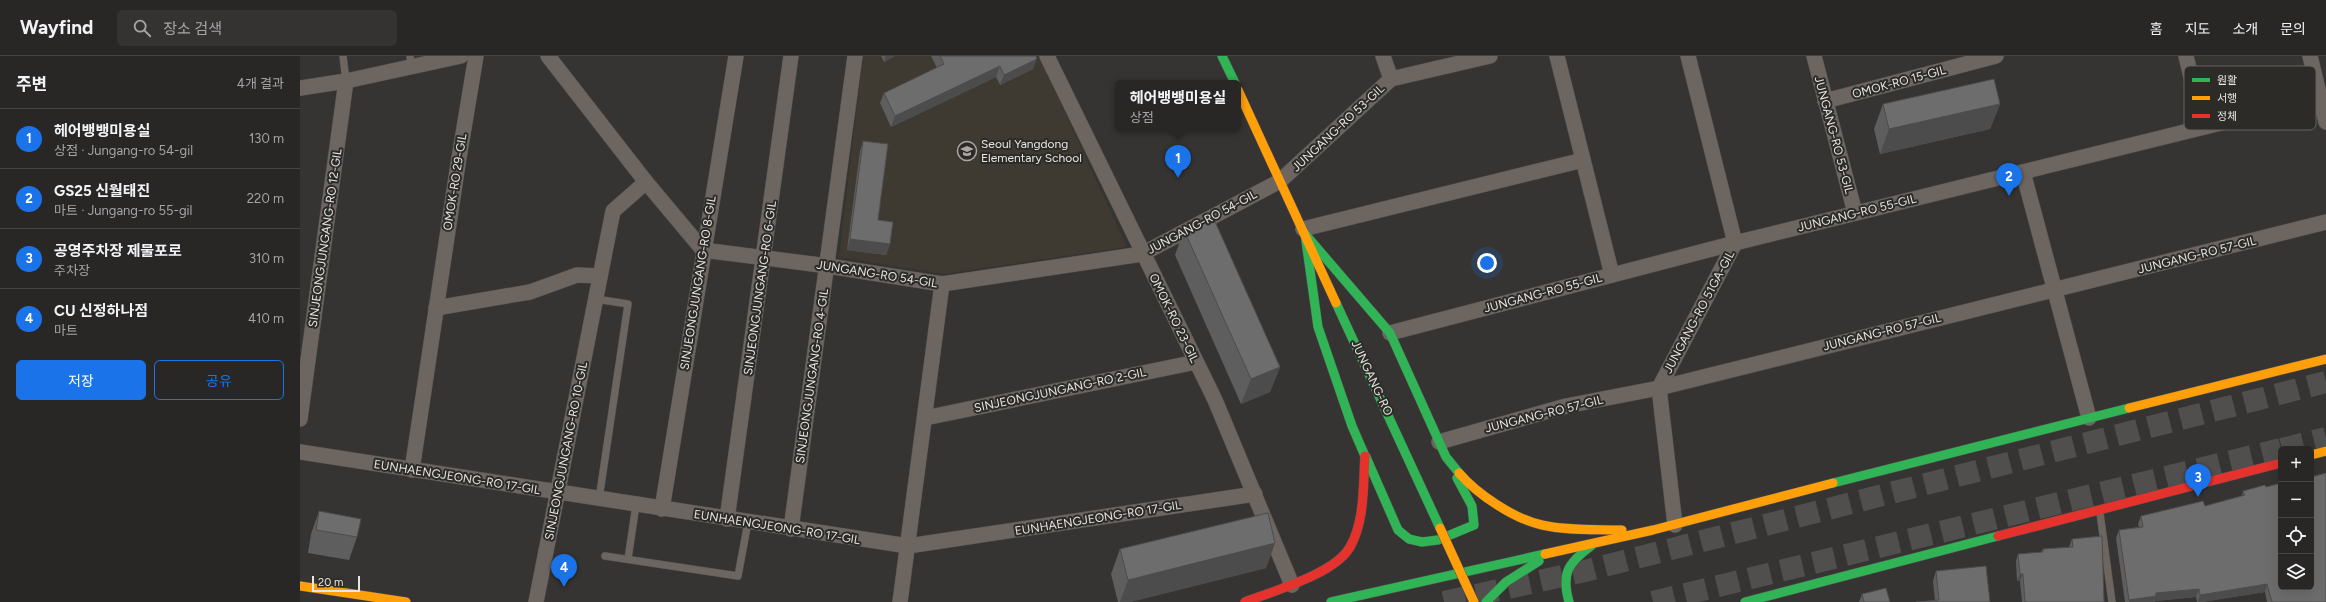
<!DOCTYPE html>
<html lang="ko">
<head>
<meta charset="utf-8">
<style>
  :root { --surface:#282726; --page:#343332; --text:#f1f3f6; --muted:#a5a5a7; --line:#444443; --accent:#1a73e8 }
  body { margin:0; font-family:Figtree,"Noto Sans KR",sans-serif; background:var(--page); color:var(--text) }
  .controls { position:absolute; right:12px; bottom:12px; display:grid; overflow:hidden; border-radius:6px; box-shadow:0 4px 16px #0002 }
  .controls button { width:36px; height:36px; display:grid; place-items:center; padding:0; border:0; border-bottom:1px solid var(--line); background:var(--surface); color:var(--text); font:20px sans-serif }
  .scale { position:absolute; left:12px; bottom:10px; width:48px; box-sizing:border-box; padding-left:4px; border:2px solid #e7e6e4; border-top:0; font-size:11px; line-height:14px; white-space:nowrap; color:#e7e6e4; -webkit-text-stroke:3px #2c2b27; paint-order:stroke }
  .you { position:absolute; left:1187px; top:207px; width:14px; height:14px; margin:-10px; border:3px solid #fff; border-radius:50%; background:#1a73e8; box-shadow:0 0 0 6px #1a73e833 }
  .badge { display:grid; place-items:center; width:26px; height:26px; border-radius:50%; background:var(--accent); color:#fff; font-size:13px; font-weight:700 }
  .pin { position:absolute; translate:-50% -33px; filter:drop-shadow(0 1px 2px #0008) }
  .pin::after { content:''; position:absolute; top:21px; width:14px; height:12px; background:inherit; clip-path:polygon(0 0,100% 0,50% 100%) }
  .popup { position:absolute; left:815px; top:24px; width:126px; height:52px; box-sizing:border-box; display:grid; place-content:center; border-radius:6px; background:var(--surface); filter:drop-shadow(0 1px 3px #0005); font-size:13px; white-space:nowrap; color:var(--muted) }
  .popup b { font-size:15px; color:var(--text) }
  .popup::after { content:''; position:absolute; left:50%; top:100%; margin-left:-8px; border:8px solid transparent; border-top-color:var(--surface) }
  .list { margin:0; padding:0; list-style:none }
  h2 { display:flex; justify-content:space-between; align-items:center; height:52px; margin:0; padding:0 16px; font-size:17px }
  h2 small { font-size:13px; font-weight:400; color:var(--muted) }
  .list li { display:grid; grid-template-columns:26px 1fr auto; gap:12px; align-items:center; box-sizing:border-box; height:60px; padding:0 16px; border-top:1px solid var(--line) }
  .list b { display:block; font-size:15px; white-space:nowrap }
  .list p { margin:0; font-size:13px; white-space:nowrap; color:var(--muted) }
  .list em { font-size:13px; font-style:normal; color:var(--muted) }
  .actions { display:flex; gap:8px; padding:12px 16px }
  .actions a { flex:1; padding:9px 0; border:1px solid var(--accent); border-radius:6px; text-align:center; font-size:14px; color:var(--accent) }
  .actions .main { background:var(--accent); color:#fff }
  .icon { flex:none; width:22px; height:22px; fill:none; stroke:currentColor; stroke-width:2; stroke-linecap:round; stroke-linejoin:round }
  .map { position:relative; flex:none; width:2026px; height:546px; overflow:hidden }
  header { display:flex; align-items:center; gap:24px; box-sizing:border-box; height:56px; padding:0 20px; background:var(--surface); border-bottom:1px solid var(--line) }
  header strong { font-size:19px }
  nav { display:flex; gap:22px; margin-inline-start:auto; font-size:14px }
  .search { width:280px; height:36px; background:var(--page); display:flex; align-items:center; gap:10px; box-sizing:border-box; padding:0 14px; border-radius:6px; color:var(--muted); font-size:15px }
  main { display:flex }
  aside { flex:1; background:var(--surface) }
  .map>svg:first-child { display:block }
</style>
</head>
<body>
<header>
<strong>Wayfind</strong>
<div class="search"><svg class="icon" aria-label="search" viewBox="0 0 24 24"><circle cx="10" cy="10" r="6"/><path d="M15 15l6 6"/></svg>장소 검색</div>
<nav><a>홈</a><a>지도</a><a>소개</a><a>문의</a></nav>
</header>
<main>
<aside>
<h2>주변<small>4개 결과</small></h2>
<ul class="list">
<li><span class="badge">1</span><div><b>헤어뱅뱅미용실</b><p>상점 · Jungang-ro 54-gil</p></div><em>130 m</em></li>
<li><span class="badge">2</span><div><b>GS25 신월태진</b><p>마트 · Jungang-ro 55-gil</p></div><em>220 m</em></li>
<li><span class="badge">3</span><div><b>공영주차장 제물포로</b><p>주차장</p></div><em>310 m</em></li>
<li><span class="badge">4</span><div><b>CU 신정하나점</b><p>마트</p></div><em>410 m</em></li>
</ul>
<div class="actions"><a class="main">저장</a><a>공유</a></div>
</aside>
<div class="map">
<svg width="2026" height="546" viewBox="0 0 2026 546">
  <rect width="100%" height="100%" fill="#353432"/>
  <path fill="#3e3931" d="M563 0H739L827 191 643 218 539 201Z"/>
  <g fill="none" stroke-linecap="round" stroke-linejoin="round">
    <g stroke="#504f4d" stroke-width="22" stroke-dasharray="22 11" stroke-linecap="butt">
      <path d="M1982 393 2026 382"/>
      <path d="M1144 546 1281 516 2026 326"/>
      <path d="M1353 546 1981 393"/>
    </g>
    <g stroke="#51504f" stroke-width="8">
      <g id="lane">
        <path d="M43 0 46 25"/>
        <path d="M110 0 111 10"/>
        <path d="M296 243 328 248 299 443"/>
        <path d="M1800 457 1812 546"/>
        <path d="M305 500 438 520 448 466"/>
        <path d="M328 503 336 449"/>
      </g>
    </g>
    <g stroke="#51504f" stroke-width="16">
      <g id="street">
        <path d="M248 0 346 126 403 194 528 210 642 228 842 198 980 125 1091 23 1190 0"/>
        <path d="M747 0 915 344 992 529"/>
        <path d="M1083 0 1091 23"/>
        <path d="M1257 0 1312 219"/>
        <path d="M1514 0 1555 157"/>
        <path d="M1886 0 1903 71"/>
        <path d="M2010 0 2026 66"/>
        <path d="M0 32 46 25 161 0"/>
        <path d="M1525 45 1696 0"/>
        <path d="M1723 116 1789 362"/>
        <path d="M1003 173 1283 104"/>
        <path d="M136 252 230 236 277 219 300 220"/>
        <path d="M1090 277 1435 187 2026 41"/>
        <path d="M625 362 896 306"/>
        <path d="M0 363 46 25"/>
        <path d="M1139 386 1266 350 1359 332 2026 166"/>
        <path d="M0 396 608 490 955 438"/>
        <path d="M112 414 158 108 176 0"/>
        <path d="M362 453 436 0"/>
        <path d="M427 463 491 0"/>
        <path d="M1375 469 1359 332 1435 187 1388 0"/>
        <path d="M491 473 555 0"/>
        <path d="M236 546 313 155 346 126"/>
        <path d="M600 546 642 228"/>
      </g>
    </g>
    <g stroke="#51504f" stroke-width="10">
      <g id="fast">
        <path d="M922 0 935 27"/>
        <path d="M1005 178 1090 277 1146 401 1159 417"/>
        <path d="M1005 178 1018 271 1052 370 1065 400"/>
        <path d="M1036 247 1140 472"/>
        <path d="M1066 401 1098 474 1109 483 1122 486 1138 484 1174 469 1172 450 1157 422"/>
        <path d="M1533 427 1829 352"/>
        <path d="M1031 546 1245 498"/>
        <path d="M1186 546 1206 526 1239 505"/>
        <path d="M1269 546C1261 517 1268 507 1291 490"/>
        <path d="M1445 546 1698 480"/>
      </g>
    </g>
    <g stroke="#51504f" stroke-width="10">
      <g id="slow">
        <path d="M938 34 1036 247"/>
        <path d="M1829 352 2026 303"/>
        <path d="M2011 399 2026 395"/>
        <path d="M1159 417C1177 438 1214 463 1242 469 1268 475 1296 473 1322 474"/>
        <path d="M1245 498 1353 474 1533 427"/>
        <path d="M0 530 106 546"/>
      </g>
    </g>
    <g stroke="#51504f" stroke-width="10">
      <g id="jam">
        <path d="M1698 480 1981 407"/>
        <path d="M945 546C973 535 1035 518 1050 491 1065 465 1063 429 1065 400"/>
      </g>
    </g>
    <use href="#lane" stroke="#6c6560" stroke-width="7"/>
    <use href="#street" stroke="#6c6560" stroke-width="15"/>
    <use href="#fast" stroke="#30b455" stroke-width="9"/>
    <use href="#slow" stroke="#ff9f0a" stroke-width="9"/>
    <use href="#jam" stroke="#e5322d" stroke-width="9"/>
    <g stroke="#51504f" stroke-width="10" stroke-linecap="butt">
      <path id="slow-bridge" d="M1140 472 1174 546"/>
    </g>
    <use href="#slow-bridge" stroke="#ff9f0a" stroke-width="9"/>
  </g>
  <g fill="#5f5e5e">
    <path d="M581 0H595L584 6Z"/>
    <path d="M631 0H736L733 13 700 29 696 21 591 71 580 47 584 37 637 12Z"/>
    <path d="M1583 48H1700L1690 73 1580 98 1574 73Z"/>
    <path d="M563 85 578 164 590 188 586 199 547 194 560 95Z"/>
    <path d="M884 174 980 311 970 336 941 348 875 199Z"/>
    <path d="M1966 431 2026 546H1967L1965 536 1902 546H1897L1896 541 1855 545 1854 546H1825L1816 482 1819 474 1839 471 1838 468 1841 460 1905 450 1942 440 1943 435Z"/>
    <path d="M19 455 57 481 49 504 8 497 11 478Z"/>
    <path d="M1772 483 1804 546H1722L1720 525H1717L1716 505 1718 498 1741 496 1743 493 1769 491Z"/>
    <path d="M975 487 966 512 830 546H818L811 518 820 493Z"/>
    <path d="M1636 515 1690 546 1635 545 1633 525Z"/>
    <path d="M1562 538 1590 546H1559Z"/>
  </g>
  <g fill="#4d4c4c">
    <path d="M586 0H595L584 6Z"/>
    <path d="M737 3 733 13 700 29 704 19Z"/>
    <path d="M700 10 696 21 591 71 595 60Z"/>
    <path d="M1700 48 1690 73 1580 98 1589 73Z"/>
    <path d="M550 183 590 188 586 199 547 194Z"/>
    <path d="M980 311 970 336 941 348 951 323Z"/>
    <path d="M975 487 966 512 830 546H820L828 524Z"/>
    <path d="M1720 518H1723L1720 525H1717Z"/>
    <path d="M1967 528 1965 536 1902 546H1898L1900 539Z"/>
    <path d="M1899 533 1896 541 1855 545 1854 546H1829V544L1856 537Z"/>
  </g>
  <g fill="#6e6d6d" stroke="#4d4c4c">
    <path d="M640 0H736L737 3 704 19 700 10 595 60 584 37 644 8Z"/>
    <path d="M1694 23 1700 48 1589 73 1583 48Z"/>
    <path d="M563 85 588 88 578 164 593 166 590 188 550 183Z"/>
    <path d="M913 161 980 311 951 323 884 174Z"/>
    <path d="M2026 417V546H1972L1967 528 1900 539 1899 533 1856 537V540L1829 544 1819 474 1843 471 1841 460 1903 445 1905 450 1945 439 1943 435 1965 429 1966 431 1981 427V531H2011V421Z"/>
    <path d="M19 455 61 463 57 481 16 474Z"/>
    <path d="M968 457 975 487 828 524 820 493Z"/>
    <path d="M1802 480 1804 546H1725L1723 518H1720L1718 498 1743 496V493L1773 491 1772 483Z"/>
    <path d="M1686 510 1690 546H1616L1639 544 1636 515Z"/>
    <path d="M1586 532 1590 546H1564L1562 538Z"/>
  </g>
  <defs>
    <g id="school-ring" transform="scale(1)"><circle r="9.5" fill="#2c2b27" stroke="#a9a8a6" stroke-width="1.5"/><path d="M0-5L7-2L0 1L-7-2ZM-4 1L0 2.5L4 1V4Q0 6-4 4Z" fill="#a9a8a6"/></g>
  </defs>
  <g fill-rule="evenodd">
    <use href="#school-ring" x="667" y="95"/>
  </g>
  <g text-anchor="middle" stroke-width="4" stroke-linejoin="round" paint-order="stroke">
    <g font-size="12" fill="#e7e6e4" stroke="#2c2b27">
      <text transform="translate(1599 26) rotate(-15)" y="4">OMOK-RO 15-GIL</text>
      <text transform="translate(1038 72) rotate(-43)" y="4">JUNGANG-RO 53-GIL</text>
      <text transform="translate(1534 79) rotate(75)" y="4">JUNGANG-RO 53-GIL</text>
      <text transform="translate(155 126) rotate(-81)" y="4">OMOK-RO 29-GIL</text>
      <text transform="translate(1557 157) rotate(-14)" y="4">JUNGANG-RO 55-GIL</text>
      <text transform="translate(902 166) rotate(-28)" y="4">JUNGANG-RO 54-GIL</text>
      <text transform="translate(25 182) rotate(-82)" y="4">SINJEONGJUNGANG-RO 12-GIL</text>
      <text transform="translate(1897 199) rotate(-14)" y="4">JUNGANG-RO 57-GIL</text>
      <text transform="translate(577 218) rotate(9)" y="4">JUNGANG-RO 54-GIL</text>
      <text transform="translate(398 227) rotate(-81)" y="4">SINJEONGJUNGANG-RO 8-GIL</text>
      <text transform="translate(460 232) rotate(-82)" y="4">SINJEONGJUNGANG-RO 6-GIL</text>
      <text transform="translate(1243 237) rotate(-15)" y="4">JUNGANG-RO 55-GIL</text>
      <text transform="translate(1399 256) rotate(-62)" y="4">JUNGANG-RO 51GA-GIL</text>
      <text transform="translate(874 262) rotate(64)" y="4">OMOK-RO 23-GIL</text>
      <text transform="translate(1582 276) rotate(-14)" y="4">JUNGANG-RO 57-GIL</text>
      <text transform="translate(512 320) rotate(-82)" y="4">SINJEONGJUNGANG-RO 4-GIL</text>
      <text transform="translate(1072 322) rotate(65)" y="4">JUNGANG-RO</text>
      <text transform="translate(760 334) rotate(-12)" y="4">SINJEONGJUNGANG-RO 2-GIL</text>
      <text transform="translate(1244 358) rotate(-14)" y="4">JUNGANG-RO 57-GIL</text>
      <text transform="translate(266 395) rotate(-79)" y="4">SINJEONGJUNGANG-RO 10-GIL</text>
      <text transform="translate(157 421) rotate(9)" y="4">EUNHAENGJEONG-RO 17-GIL</text>
      <text transform="translate(798 462) rotate(-9)" y="4">EUNHAENGJEONG-RO 17-GIL</text>
      <text transform="translate(477 471) rotate(9)" y="4">EUNHAENGJEONG-RO 17-GIL</text>
    </g>
    <g font-size="12" fill="#e7e6e4" stroke="#2c2b27" text-anchor="start">
      <text x="681" y="92">Seoul Yangdong<tspan x="681" dy="14">Elementary School</tspan></text>
    </g>
  </g>
  <rect x="1884" y="10" width="132" height="64" rx="6" fill="#2c2b27" stroke="#646360" stroke-width="1"/>
  <rect x="1892" y="22" width="18" height="4" fill="#30b455"/>
  <rect x="1892" y="40" width="18" height="4" fill="#ff9f0a"/>
  <rect x="1892" y="58" width="18" height="4" fill="#e5322d"/>
  <g font-size="11" fill="#e7e6e4">
    <text x="1917" y="28">원활</text>
    <text x="1917" y="46">서행</text>
    <text x="1917" y="64">정체</text>
  </g>
</svg>
<div class="controls">
<button>+</button>
<button>−</button>
<button><svg class="icon" aria-label="locate" viewBox="0 0 24 24"><circle cx="12" cy="12" r="6"/><path d="M12 2v4M12 18v4M2 12h4M18 12h4"/></svg></button>
<button><svg class="icon" aria-label="layers" viewBox="0 0 24 24"><path d="M12 4l9 5-9 5-9-5zM3 14l9 5 9-5"/></svg></button>
</div>
<div class="scale">20 m</div>
<div class="you"></div>
<div class="pin badge" style="left:878px;top:122px">1</div>
<div class="popup"><b>헤어뱅뱅미용실</b>상점</div>
<div class="pin badge" style="left:1709px;top:140px">2</div>
<div class="pin badge" style="left:1898px;top:441px">3</div>
<div class="pin badge" style="left:264px;top:531px">4</div>
</div>
</main>
</body>
</html>
